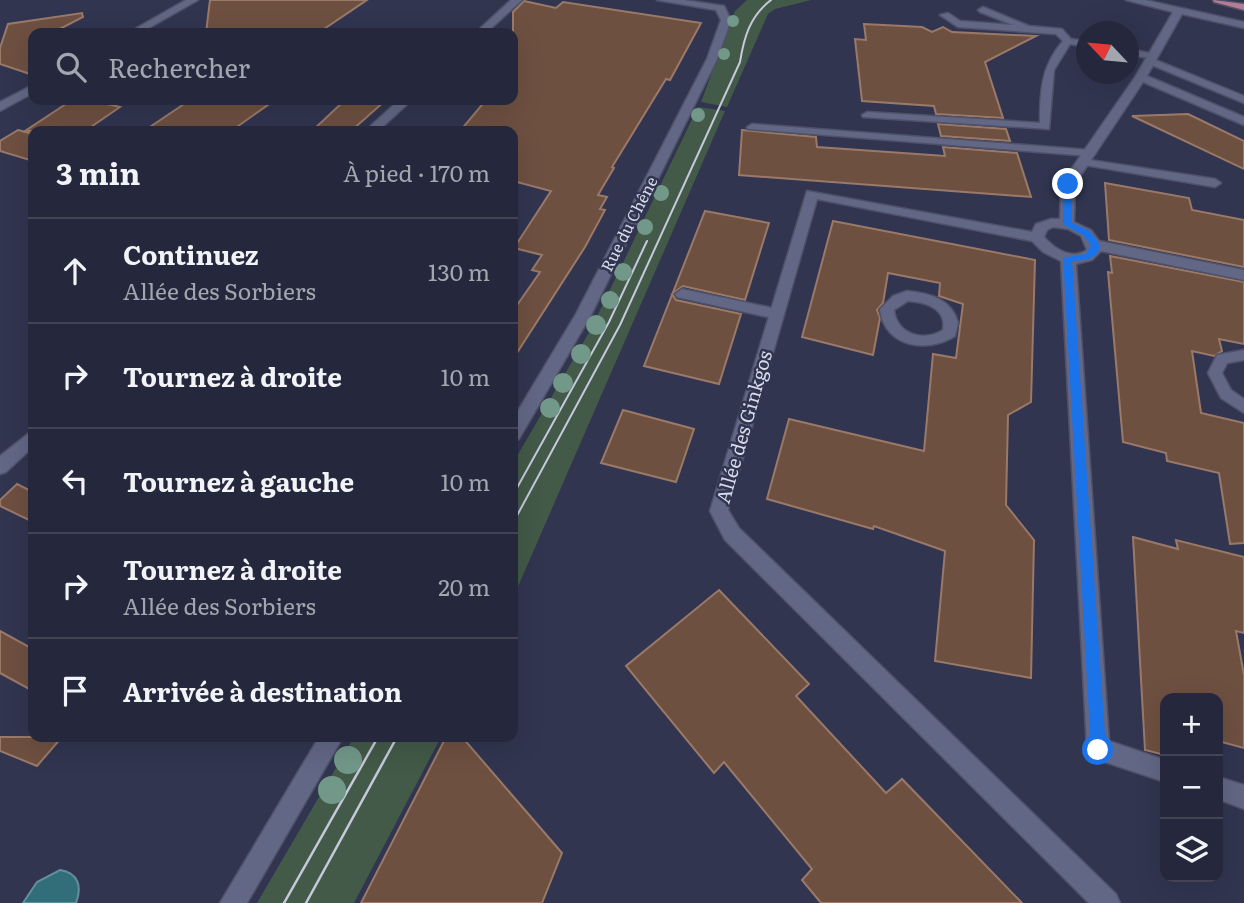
<!DOCTYPE html>
<html lang="fr">
<head>
<meta charset="utf-8">
<style>
  :root { --surface:#25283c; --page:#313447; --text:#f1f3f6; --muted:#a3a6af; --line:#424456 }
  body { margin:0; font-family:Literata,serif; background:var(--page); color:var(--text) }
  .controls { position:absolute; right:21px; bottom:21px; display:grid; overflow:hidden; border-radius:14px; box-shadow:0 7px 28px #0002 }
  .controls button { width:63px; height:63px; display:grid; place-items:center; padding:0; border:0; border-bottom:2px solid var(--line); background:var(--surface); color:var(--text); font:35px sans-serif }
  .compass { position:absolute; left:1076px; top:21px; width:63px; height:63px; border-radius:50%; background:var(--surface); box-shadow:0 7px 28px #0002; rotate:296deg }
  .stop { position:absolute; width:21px; height:21px; margin:-16px; border:5px solid #1a73e8; border-radius:50%; background:#fff }
  .stop.end { background:#1a73e8; border-color:#fff; box-shadow:0 2px 7px #0008 }
  .list { margin:0; padding:0; list-style:none }
  h2 { display:flex; justify-content:space-between; align-items:center; height:91px; margin:0; padding:0 28px; font-size:30px }
  h2 small { font-size:23px; font-weight:400; color:var(--muted) }
  .list li { display:grid; grid-template-columns:46px 1fr auto; gap:21px; align-items:center; box-sizing:border-box; height:105px; padding:0 28px; border-top:2px solid var(--line) }
  .list b { display:block; font-size:26px; white-space:nowrap }
  .list p { margin:0; font-size:23px; white-space:nowrap; color:var(--muted) }
  .list em { font-size:23px; font-style:normal; color:var(--muted) }
  .icon { flex:none; width:38px; height:38px; fill:none; stroke:currentColor; stroke-width:2; stroke-linecap:round; stroke-linejoin:round }
  .map { position:relative; flex:none; width:1244px; height:903px; overflow:hidden }
  .search { position:absolute; background:var(--surface); box-shadow:0 7px 28px #0002; left:28px; top:28px; width:490px; height:77px; display:flex; align-items:center; gap:18px; box-sizing:border-box; padding:0 24px; border-radius:14px; color:var(--muted); font-size:26px }
  .panel { position:absolute; background:var(--surface); box-shadow:0 7px 28px #0002; left:28px; top:126px; width:490px; height:616px; border-radius:14px }
  .map>svg:first-child { display:block }
</style>
</head>
<body>
<div class="map">
<svg width="1244" height="903" viewBox="0 0 1244 903">
  <rect width="100%" height="100%" fill="#313550"/>
  <g fill="#435a48">
    <path d="M747 0H811L775 9 768 14 727 107 701 102 735 11Z"/>
    <path d="M698 107 725 111 513 598V463L591 329Z"/>
    <path d="M354 737H441L354 903H257Z"/>
  </g>
  <path fill="#316e79" stroke="#638f9c" stroke-width="2" d="M60 870C79 873 82 887 76 903H23L37 882Z"/>
  <g fill="#6e5041" stroke="#9a7969" stroke-width="2">
    <path d="M210 0H367L318 33H206Z"/>
    <path d="M524 1 556 8 563 2 701 23 670 80 666 79 612 167 614 168 598 195 607 197 600 209 605 210 585 247 513 359V311L540 272 532 270 542 255 514 248 551 191 513 181V131H460L486 100H513V12Z"/>
    <path d="M82 13 83 17 52 33H33V75L0 64V48L8 24Z"/>
    <path d="M864 24 922 27 932 32 943 27 952 32 1036 36 985 62 1003 118 936 114 934 106 862 101 855 39 866 40Z"/>
    <path d="M72 100H90L120 107 85 131H25Z"/>
    <path d="M190 100H275L231 131H144Z"/>
    <path d="M345 100H386L351 131H312Z"/>
    <path d="M1188 114 1244 141V169L1132 116Z"/>
    <path d="M938 124 1006 129 1010 141 941 136Z"/>
    <path d="M18 130 33 134V161L0 151V141Z"/>
    <path d="M742 130 816 137 817 147 945 156 943 147 1017 153 1031 197 739 175Z"/>
    <path d="M1105 183 1189 198 1192 210 1244 220V267L1109 240Z"/>
    <path d="M705 211 769 223 745 300 683 286 672 294 676 300 741 314 719 384 644 366Z"/>
    <path d="M833 221 1035 260 1031 402 1008 415 1006 505 1034 540 1031 678 935 661 945 551 874 526 873 529 767 499 789 419 924 451 933 354 956 358 963 304 939 296 940 283 888 273 883 303 877 310 880 318 873 355 802 337Z"/>
    <path d="M1110 256 1244 282V344L1219 339 1222 351 1214 356 1192 351 1201 413 1244 423V543L1230 544 1219 473 1167 461 1166 453 1123 442 1108 272 1112 273Z"/>
    <path d="M623 410 694 429 676 482 601 463Z"/>
    <path d="M17 484 33 492V522L0 506V500Z"/>
    <path d="M1133 537 1178 549 1176 540 1244 557V633L1236 631 1244 675V748L1218 741V698H1165V755L1145 750Z"/>
    <path d="M719 590 809 684 796 696 886 793 902 779 1022 903H821L802 880 812 869 724 762 714 773 626 666Z"/>
    <path d="M0 631 33 649V691L0 673Z"/>
    <path d="M0 737H62L37 766 0 751Z"/>
    <path d="M446 737H462L562 853 542 903H361Z"/>
  </g>
  <g fill="none" stroke-linecap="round" stroke-linejoin="round">
    <g stroke="#4f5168" stroke-width="3">
      <g id="lane">
        <path d="M983 7 1029 26 1062 29 1071 39 1086 41V47L1070 44 1054 70 1049 129 863 117 862 115 867 112 1040 123C1040 92 1041 66 1063 41L1056 34 958 27 940 15 948 13 960 21 1013 25 980 12 978 10Z"/>
        <path d="M1128 49 1155 54 1157 56 1153 59 1244 96V103L1147 63 1145 61 1149 58 1128 55Z"/>
        <path d="M752 124 1090 150 1096 153 1090 156 748 129 747 127Z"/>
        <path d="M1083 159 1215 179 1221 183 1215 187 1079 164V160Z"/>
        <path d="M682 289 777 309 784 314 777 319 677 297 675 294Z"/>
        <path d="M907 291C929 293 952 299 958 323L955 336C927 354 884 347 880 309L893 296ZM908 301C925 302 947 308 943 330 924 342 897 335 894 310Z"/>
        <path d="M1244 350V360L1227 363 1222 373 1231 390 1244 399V413L1221 398 1208 373 1217 355Z"/>
      </g>
    </g>
    <g stroke="#4f5168" stroke-width="3">
      <g id="street">
        <path d="M186 0H198L140 33H128Z"/>
        <path d="M511 0H522L486 33H475Z"/>
        <path d="M657 0H684L724 6 731 20 717 59 591 315 519 439 513 441V419L576 314 707 59 721 20 716 10Z"/>
        <path d="M1126 0H1145L1244 22V28L1182 14 1147 76 1244 117V125L1143 82 1075 184 1074 222 1091 230 1099 241 1244 270V280L1101 251 1092 260 1076 264 1109 741 1165 760V782L1090 757 1087 749 1061 261 1043 252 1032 241 817 199 728 510 739 528 1116 894 1120 903H1089L725 540 710 511 807 191 1032 232 1036 224 1051 219H1060L1061 184 1135 77 1173 12ZM1053 227 1068 229 1081 236 1087 250C1071 260 1055 249 1044 237L1047 230Z"/>
        <path d="M33 85V93L0 111V102Z"/>
        <path d="M399 100H412L378 131H365Z"/>
        <path d="M33 430V447L6 472 0 474V456Z"/>
        <path d="M319 737H343L247 903H220Z"/>
        <path d="M1218 777 1244 785V809L1218 799Z"/>
      </g>
    </g>
    <g stroke="#4f5168" stroke-width="3">
      <path id="primary" d="M1213 0 1244 4V10L1214 2Z"/>
    </g>
    <use href="#lane" fill="#626785" fill-rule="evenodd"/>
    <use href="#street" fill="#626785" fill-rule="evenodd"/>
    <use href="#primary" fill="#b57c93" fill-rule="evenodd"/>
    <g stroke="#c5c9db" stroke-width="2">
      <path d="M513 495 609 322 647 241"/>
      <path d="M513 523 620 325 740 62C744 37 750 16 771 0"/>
    </g>
    <g stroke="#c5c9db" stroke-width="2.5">
      <path d="M284 903 378 737"/>
      <path d="M306 903 397 737"/>
    </g>
  </g>
  <g fill="#729889">
    <circle cx="733" cy="21" r="6"/>
    <circle cx="724" cy="54" r="6"/>
    <circle cx="698" cy="115" r="7"/>
    <circle cx="661" cy="193" r="8"/>
    <circle cx="645" cy="227" r="8"/>
    <circle cx="623" cy="272" r="9"/>
    <circle cx="610" cy="300" r="9"/>
    <circle cx="596" cy="325" r="10"/>
    <circle cx="581" cy="354" r="10"/>
    <circle cx="563" cy="383" r="10"/>
    <circle cx="550" cy="408" r="10"/>
    <circle cx="348" cy="760" r="14"/>
    <circle cx="332" cy="790" r="14"/>
  </g>
  <path fill="#1a73e8" d="M1068 182 1072 184V223L1090 231 1100 245C1098 260 1086 260 1072 261L1106 750 1098 757 1091 750 1063 258 1086 254 1091 245 1083 235 1063 224 1064 184Z"/>
  <g text-anchor="middle" stroke-width="5" stroke-linejoin="round" paint-order="stroke">
    <g font-size="16" fill="#d7dbec" stroke="#313550">
      <text transform="translate(629 224) rotate(-63)" y="6">Rue du Chêne</text>
    </g>
    <g font-size="19" fill="#d7dbec" stroke="#313550">
      <text transform="translate(744 427) rotate(-74)" y="7">Allée des Ginkgos</text>
    </g>
  </g>
</svg>
<div class="controls">
<button>+</button>
<button>−</button>
<button><svg class="icon" aria-label="layers" viewBox="0 0 24 24"><path d="M12 4l9 5-9 5-9-5zM3 14l9 5 9-5"/></svg></button>
</div>
<svg class="compass" viewBox="-18 -18 36 36"><path d="M0-13l5 13h-10z" fill="#e53935"/><path d="M0 13l5-13h-10z" fill="#a3a6af"/></svg>
<div class="stop" style="left:1098px;top:750px"></div>
<div class="stop end" style="left:1068px;top:184px"></div>
<div class="search"><svg class="icon" aria-label="search" viewBox="0 0 24 24"><circle cx="10" cy="10" r="6"/><path d="M15 15l6 6"/></svg>Rechercher</div>
<section class="panel">
<h2>3 min<small>À pied · 170 m</small></h2>
<ul class="list">
<li><svg class="icon" aria-label="ahead" viewBox="0 0 24 24"><path d="M12 20V5M6 11l6-6 6 6"/></svg><div><b>Continuez</b><p>Allée des Sorbiers</p></div><em>130 m</em></li>
<li><svg class="icon" aria-label="right" viewBox="0 0 24 24"><path d="M7 20v-9h11M14 6l5 5-5 5"/></svg><div><b>Tournez à droite</b></div><em>10 m</em></li>
<li><svg class="icon" aria-label="left" viewBox="0 0 24 24"><path d="M17 20v-9H6M10 6l-5 5 5 5"/></svg><div><b>Tournez à gauche</b></div><em>10 m</em></li>
<li><svg class="icon" aria-label="right" viewBox="0 0 24 24"><path d="M7 20v-9h11M14 6l5 5-5 5"/></svg><div><b>Tournez à droite</b><p>Allée des Sorbiers</p></div><em>20 m</em></li>
<li><svg class="icon" aria-label="arrive" viewBox="0 0 24 24"><path d="M6 21V4h12l-3 4 3 4H6"/></svg><div><b>Arrivée à destination</b></div></li>
</ul>
</section>
</div>
</body>
</html>
